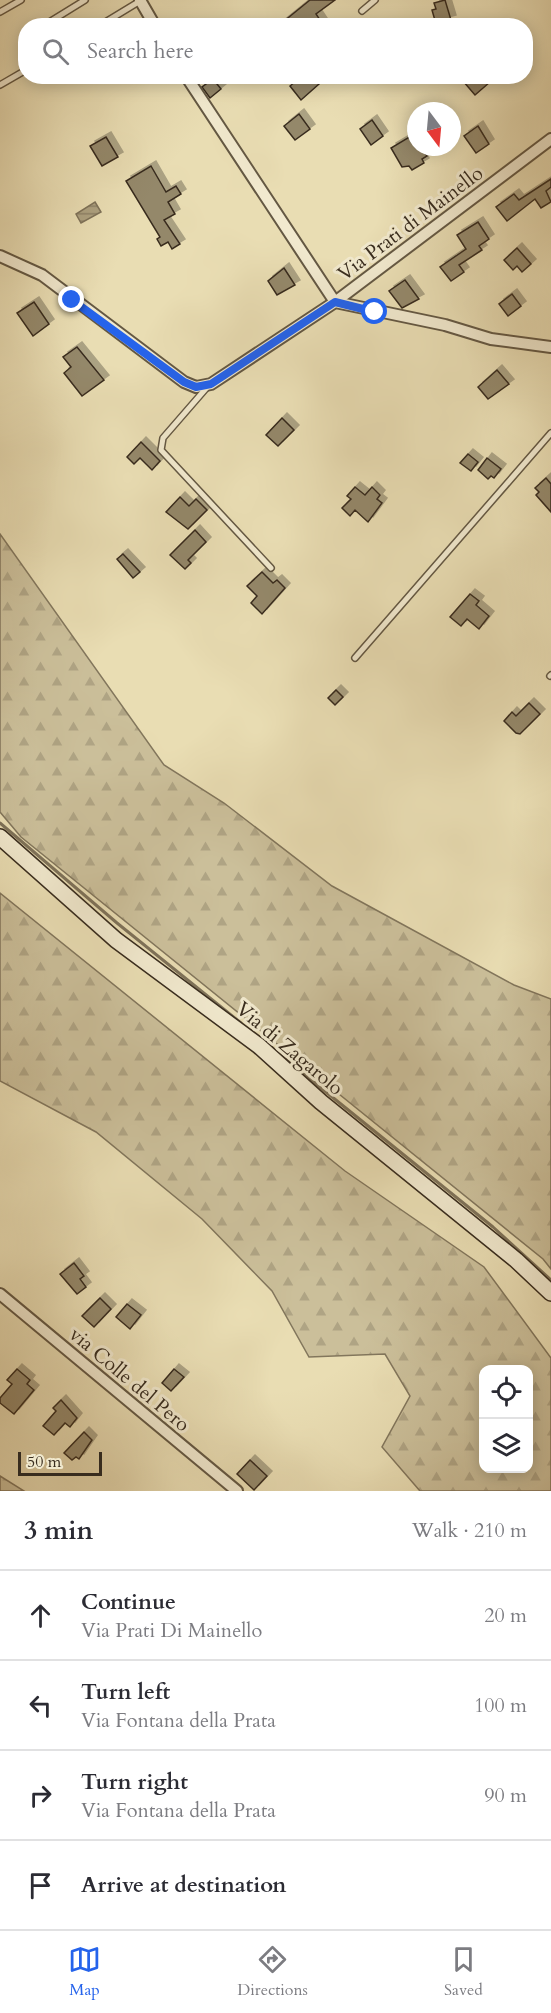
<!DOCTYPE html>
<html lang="en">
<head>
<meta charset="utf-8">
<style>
  :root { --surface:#fff; --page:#f7f7f7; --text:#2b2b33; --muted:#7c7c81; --line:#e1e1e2; --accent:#2563eb }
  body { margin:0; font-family:Cardo,serif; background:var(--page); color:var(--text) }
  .controls { position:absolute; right:18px; bottom:18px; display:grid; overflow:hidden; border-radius:12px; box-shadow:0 3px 15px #0003 }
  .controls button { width:54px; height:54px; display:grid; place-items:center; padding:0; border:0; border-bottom:2px solid var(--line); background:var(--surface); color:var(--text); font:30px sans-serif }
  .compass { position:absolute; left:407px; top:102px; width:54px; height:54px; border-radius:50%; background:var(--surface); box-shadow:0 3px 15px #0003; rotate:164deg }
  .scale { position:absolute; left:18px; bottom:15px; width:84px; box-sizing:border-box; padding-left:6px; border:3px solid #382c1e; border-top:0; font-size:16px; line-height:21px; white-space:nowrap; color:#382c1e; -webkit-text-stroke:4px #f1e9ce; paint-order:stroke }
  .stop { position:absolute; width:18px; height:18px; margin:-14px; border:4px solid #2563eb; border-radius:50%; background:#fff }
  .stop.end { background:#2563eb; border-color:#fff; box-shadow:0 2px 6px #0008 }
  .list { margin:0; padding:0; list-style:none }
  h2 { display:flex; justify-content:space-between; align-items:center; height:78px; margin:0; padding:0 24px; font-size:26px }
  h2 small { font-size:20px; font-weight:400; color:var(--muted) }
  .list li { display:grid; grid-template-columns:39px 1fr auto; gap:18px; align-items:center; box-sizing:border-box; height:90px; padding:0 24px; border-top:2px solid var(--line) }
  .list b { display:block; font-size:22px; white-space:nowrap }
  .list p { margin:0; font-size:20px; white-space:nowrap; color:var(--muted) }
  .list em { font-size:20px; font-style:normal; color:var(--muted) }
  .icon { flex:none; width:33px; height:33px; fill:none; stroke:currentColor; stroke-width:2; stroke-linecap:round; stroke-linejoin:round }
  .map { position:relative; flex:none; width:551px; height:1491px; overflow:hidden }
  .search { position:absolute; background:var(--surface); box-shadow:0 3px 15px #0003; left:18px; right:18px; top:18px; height:66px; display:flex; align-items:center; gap:15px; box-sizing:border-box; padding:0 21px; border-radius:24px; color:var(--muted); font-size:22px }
  .sheet { height:438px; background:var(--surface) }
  nav { display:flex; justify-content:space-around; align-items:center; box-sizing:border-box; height:84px; border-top:2px solid var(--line); background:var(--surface); font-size:16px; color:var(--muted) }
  nav a { display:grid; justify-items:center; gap:3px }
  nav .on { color:var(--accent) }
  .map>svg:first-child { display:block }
</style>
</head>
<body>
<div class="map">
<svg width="551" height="1491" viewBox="0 0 551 1491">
  <defs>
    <pattern id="forest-firs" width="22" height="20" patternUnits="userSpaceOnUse" patternTransform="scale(1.5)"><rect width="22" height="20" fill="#cbbf9a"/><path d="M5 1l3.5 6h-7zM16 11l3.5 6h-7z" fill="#afa484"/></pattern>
    <pattern id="water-rules" width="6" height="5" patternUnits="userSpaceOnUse" patternTransform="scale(1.5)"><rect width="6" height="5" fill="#ada180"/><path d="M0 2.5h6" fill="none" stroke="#8e8368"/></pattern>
    <filter id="shadow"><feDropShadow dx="5" dy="-5" stdDeviation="0" flood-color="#0004"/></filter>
  </defs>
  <rect width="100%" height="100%" fill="#e9ddb3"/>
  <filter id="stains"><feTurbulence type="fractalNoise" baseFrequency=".00333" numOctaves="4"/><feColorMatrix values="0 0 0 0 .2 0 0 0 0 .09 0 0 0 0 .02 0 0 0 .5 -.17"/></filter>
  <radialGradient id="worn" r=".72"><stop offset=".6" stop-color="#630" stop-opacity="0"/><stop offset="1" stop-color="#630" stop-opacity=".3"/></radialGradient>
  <g fill="url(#forest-firs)" stroke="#82765c" stroke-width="1.5" fill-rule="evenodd">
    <path d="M0 534 164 765 224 803 332 886 514 985 551 999V1269L543 1259 21 837 0 812Z"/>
    <path d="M0 893 345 1171 484 1267 551 1358V1491H420L382 1447 410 1396 385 1354 309 1357 272 1291 202 1219 96 1132 0 1081ZM484 1370H528V1468H484Z"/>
    <path d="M0 1476 24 1491H0Z"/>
  </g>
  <path fill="url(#water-rules)" stroke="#7e7259" stroke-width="1.5" d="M95 202 101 212 81 223 76 214Z"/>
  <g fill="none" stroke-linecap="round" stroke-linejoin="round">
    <g stroke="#7e7259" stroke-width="3">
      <path d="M0 823 117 923 241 1023"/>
      <path d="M279 1054 493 1227 551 1280"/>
    </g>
  </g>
  <g fill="#94886b" stroke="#382c1e" stroke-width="1.5" filter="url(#shadow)">
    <path d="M310 0H335L316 14 324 26H278Z"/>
    <path d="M445 0 451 20 436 24 432 10 436 9 434 3Z"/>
    <path d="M302 76H328L301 100 290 86Z"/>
    <path d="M468 76H485L490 82 475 95 463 81Z"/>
    <path d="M213 79 221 89 210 98 202 87Z"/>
    <path d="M299 114 310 129 295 140 284 126Z"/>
    <path d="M372 120 383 136 371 145 360 129Z"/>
    <path d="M478 126 489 144 476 153 464 136Z"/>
    <path d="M416 133V147H421L427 156 422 159 424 163 412 170 409 166 402 167 391 148Z"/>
    <path d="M106 137 118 157 102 166 90 146Z"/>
    <path d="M151 166 166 192 176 186 181 194 168 202 175 214 164 220 180 244 172 249 168 242 161 246 157 239 160 237 126 181Z"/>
    <path d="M551 179V187L546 191 551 202 541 208 535 199 507 221 496 207 514 194 519 200Z"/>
    <path d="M478 222 489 239 479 246 482 250 459 265 464 272 451 281 440 267 466 249 457 235Z"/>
    <path d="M517 248 531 264 522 272 517 266 513 270 504 260Z"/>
    <path d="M284 268 295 285 277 295 268 281Z"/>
    <path d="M405 280 419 299 402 308 389 291Z"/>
    <path d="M512 294 521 306 508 316 499 304Z"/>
    <path d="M34 302 49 324 33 336 17 313Z"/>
    <path d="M77 347 104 380 82 396 64 373 71 367 63 357Z"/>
    <path d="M497 370 509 384 488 399 478 387Z"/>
    <path d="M282 418 294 430 278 446 266 435Z"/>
    <path d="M141 442 160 461 152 470 140 458 134 464 127 457Z"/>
    <path d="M468 454 478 462 471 471 460 463Z"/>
    <path d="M487 458 501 469 494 478 491 476 488 479 478 470Z"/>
    <path d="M546 478 551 484V512L536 495 539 492 535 488Z"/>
    <path d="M355 487 365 495 372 487 380 495 377 499 382 503 368 522 355 510 350 516 342 508 351 499 347 496Z"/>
    <path d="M180 497 189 506 196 499 207 510 188 529 166 512Z"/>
    <path d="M195 530 206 542 188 560 191 563 185 569 170 555Z"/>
    <path d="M123 554 140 572 133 578 117 559Z"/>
    <path d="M262 572 273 583 277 580 285 588 262 614 251 603 257 596 247 586Z"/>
    <path d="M470 594 479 601 476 605 489 616 479 629 467 619 461 626 450 617Z"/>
    <path d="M336 690 343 697 335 705 328 698Z"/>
    <path d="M529 703 540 714 520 734 516 733 504 721 512 712 516 716Z"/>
    <path d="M74 1263 84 1276 80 1279 86 1287 77 1294 60 1274Z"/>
    <path d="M100 1298 111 1309 94 1327 82 1316Z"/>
    <path d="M127 1304 141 1315 130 1329 116 1317Z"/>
    <path d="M17 1369 30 1380 27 1384 34 1390 14 1414 0 1403V1398L12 1384 7 1380Z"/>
    <path d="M174 1369 184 1377 171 1391 162 1383Z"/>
    <path d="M61 1400 77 1418 70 1427 65 1423 54 1435 43 1426 56 1411 53 1408Z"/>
    <path d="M84 1432 92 1440 79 1459 76 1457 72 1460 64 1453Z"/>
    <path d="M250 1460 267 1476 254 1490 237 1474Z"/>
  </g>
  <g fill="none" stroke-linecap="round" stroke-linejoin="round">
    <g stroke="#645843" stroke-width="8">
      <g id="lane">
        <path d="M362 11 375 0"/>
        <path d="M0 12 21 0"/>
        <path d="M43 26 85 0"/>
        <path d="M99 26 140 1"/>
        <path d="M0 85 26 70"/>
        <path d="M209 385 163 438 161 450 271 568"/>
        <path d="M355 658 551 433"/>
        <path d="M550 676 551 675"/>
      </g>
    </g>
    <g stroke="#645843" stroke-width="14">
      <g id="street">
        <path d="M140 0 155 26"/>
        <path d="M186 76 335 302 551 139"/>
        <path d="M0 256 42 275 184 382 196 387 211 384 335 302 445 325 491 339 551 347"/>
        <path d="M0 1294 237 1491"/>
      </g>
    </g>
    <g stroke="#382c1e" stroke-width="18">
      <path id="secondary" d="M0 837 116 940 259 1046 321 1102 516 1260 551 1293"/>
    </g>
    <use href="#lane" stroke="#f1e9ce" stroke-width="5"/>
    <use href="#street" stroke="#f1e9ce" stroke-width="10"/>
    <use href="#secondary" stroke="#f1e9ce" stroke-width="15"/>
  </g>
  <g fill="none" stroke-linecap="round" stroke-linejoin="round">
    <path stroke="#2563eb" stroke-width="8" d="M72 300 184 382 196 387 211 384 335 302 375 312"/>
  </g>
  <g text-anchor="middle" stroke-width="6" stroke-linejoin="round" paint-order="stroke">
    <g font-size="20" fill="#382c1e" stroke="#f1e9ce">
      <text transform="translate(410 223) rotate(-37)" y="7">Via Prati di Mainello</text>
      <text transform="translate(290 1048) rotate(40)" y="7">Via di Zagarolo</text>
      <text transform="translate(130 1379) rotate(40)" y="7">via Colle del Pero</text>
    </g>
  </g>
  <rect width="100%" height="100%" filter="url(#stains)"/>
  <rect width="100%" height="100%" fill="url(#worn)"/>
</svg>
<div class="controls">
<button><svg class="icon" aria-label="locate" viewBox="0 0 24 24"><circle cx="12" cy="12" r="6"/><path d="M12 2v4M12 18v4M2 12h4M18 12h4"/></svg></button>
<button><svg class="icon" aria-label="layers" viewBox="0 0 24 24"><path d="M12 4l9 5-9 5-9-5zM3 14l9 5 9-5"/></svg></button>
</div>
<svg class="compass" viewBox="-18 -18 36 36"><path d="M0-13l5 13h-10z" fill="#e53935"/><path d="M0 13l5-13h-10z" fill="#7c7c81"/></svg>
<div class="scale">50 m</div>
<div class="stop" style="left:375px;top:312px"></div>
<div class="stop end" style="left:72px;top:300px"></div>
<div class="search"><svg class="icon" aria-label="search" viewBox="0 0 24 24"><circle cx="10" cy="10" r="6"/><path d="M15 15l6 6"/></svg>Search here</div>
</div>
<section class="sheet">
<h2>3 min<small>Walk · 210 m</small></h2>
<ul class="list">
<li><svg class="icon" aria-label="ahead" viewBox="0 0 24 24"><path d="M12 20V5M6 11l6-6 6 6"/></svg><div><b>Continue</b><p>Via Prati Di Mainello</p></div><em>20 m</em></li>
<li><svg class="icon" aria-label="left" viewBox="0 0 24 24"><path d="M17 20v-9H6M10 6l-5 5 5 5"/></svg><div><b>Turn left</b><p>Via Fontana della Prata</p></div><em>100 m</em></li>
<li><svg class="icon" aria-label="right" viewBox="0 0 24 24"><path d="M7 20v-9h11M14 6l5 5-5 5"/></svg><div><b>Turn right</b><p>Via Fontana della Prata</p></div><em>90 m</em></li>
<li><svg class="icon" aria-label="arrive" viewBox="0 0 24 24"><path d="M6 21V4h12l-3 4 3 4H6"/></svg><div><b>Arrive at destination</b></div></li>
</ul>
</section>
<nav>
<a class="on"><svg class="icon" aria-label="map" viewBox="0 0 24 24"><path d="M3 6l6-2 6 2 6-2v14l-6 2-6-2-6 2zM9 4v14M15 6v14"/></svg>Map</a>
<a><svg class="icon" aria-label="directions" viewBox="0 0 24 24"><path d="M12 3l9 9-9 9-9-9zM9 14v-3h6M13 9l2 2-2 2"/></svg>Directions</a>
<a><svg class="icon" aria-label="saved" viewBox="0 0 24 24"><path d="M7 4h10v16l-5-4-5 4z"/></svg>Saved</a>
</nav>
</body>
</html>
